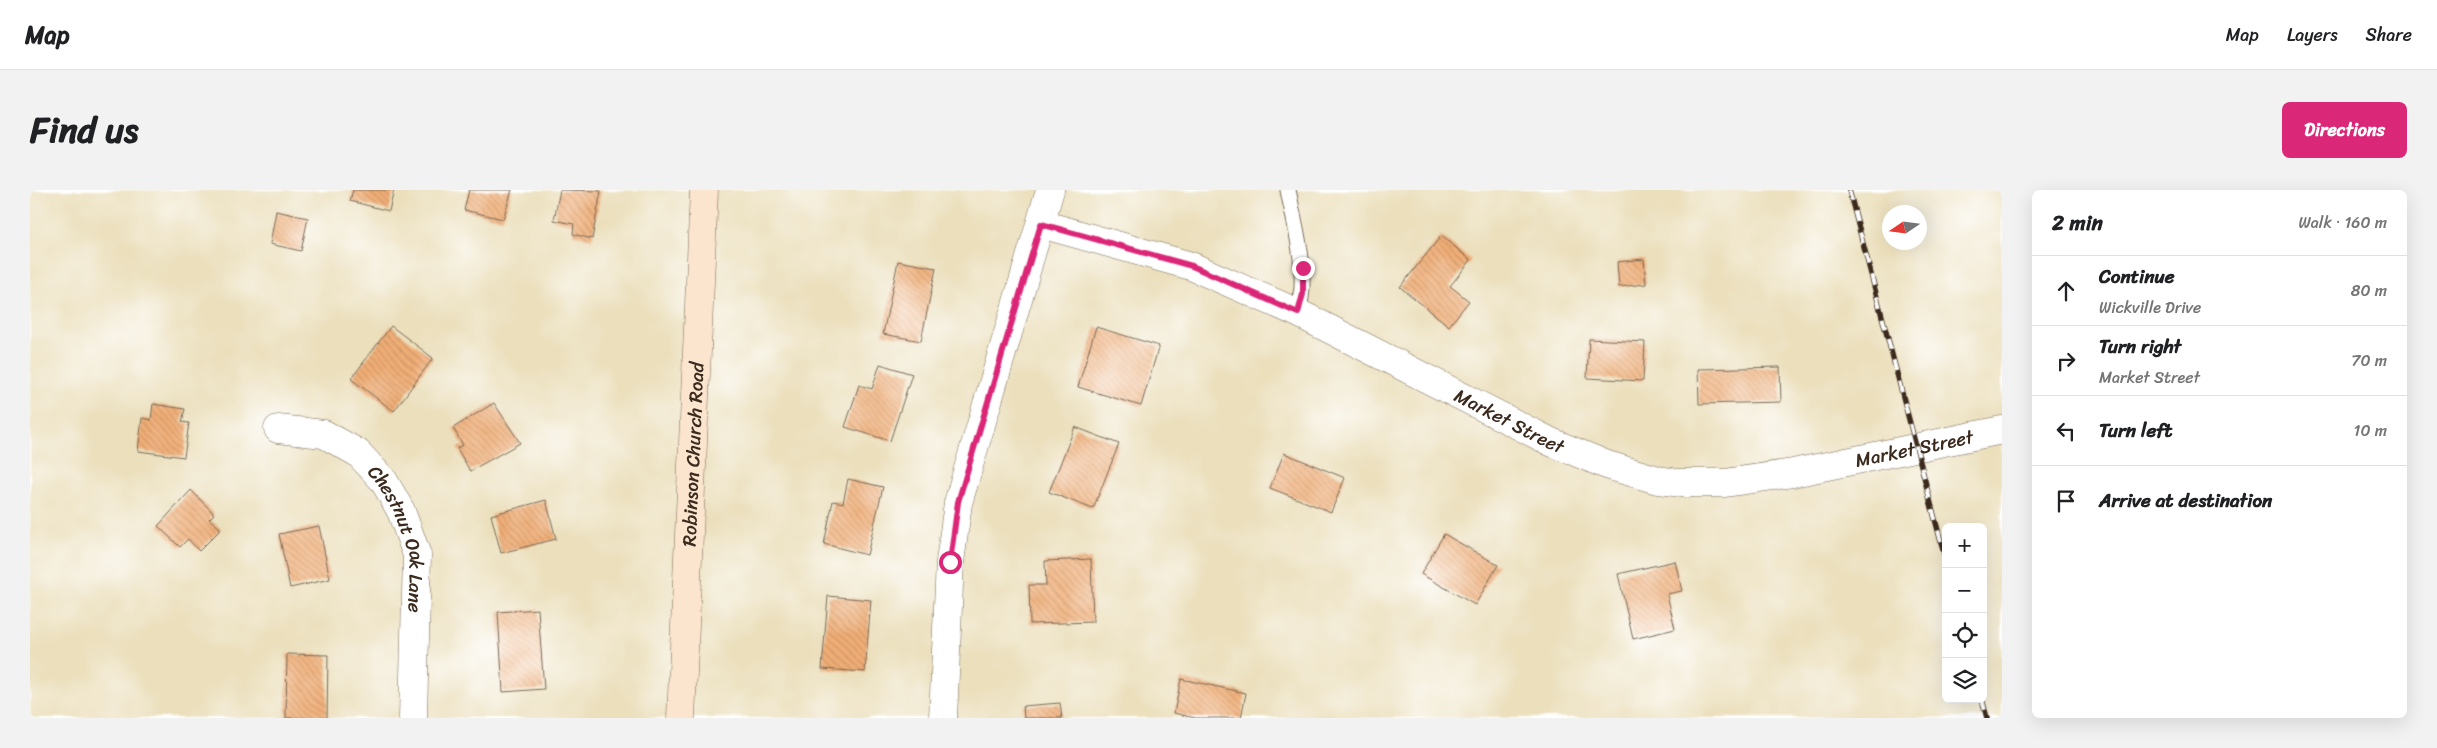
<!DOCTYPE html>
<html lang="en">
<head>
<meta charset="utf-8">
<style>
  :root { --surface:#fff; --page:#f2f2f2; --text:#202124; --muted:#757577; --line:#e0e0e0; --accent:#db2777 }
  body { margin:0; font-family:Sriracha,sans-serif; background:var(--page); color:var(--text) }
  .controls { position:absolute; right:15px; bottom:15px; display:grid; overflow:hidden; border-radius:8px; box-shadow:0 5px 20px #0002 }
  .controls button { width:45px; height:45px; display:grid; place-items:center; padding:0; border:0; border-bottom:1px solid var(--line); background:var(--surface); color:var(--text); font:25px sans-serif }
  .compass { position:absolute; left:1852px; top:15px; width:45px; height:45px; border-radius:50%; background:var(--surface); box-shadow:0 5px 20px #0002; rotate:257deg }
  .stop { position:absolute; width:15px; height:15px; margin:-11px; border:4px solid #db2777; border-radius:50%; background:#fff }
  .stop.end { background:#db2777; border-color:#fff; box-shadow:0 1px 5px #0008 }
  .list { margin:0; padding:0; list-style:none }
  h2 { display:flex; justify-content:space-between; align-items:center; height:65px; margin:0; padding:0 20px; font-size:21px }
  h2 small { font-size:16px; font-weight:400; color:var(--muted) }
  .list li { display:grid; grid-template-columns:32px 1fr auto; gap:15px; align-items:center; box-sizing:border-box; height:70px; padding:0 20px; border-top:1px solid var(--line) }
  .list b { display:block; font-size:19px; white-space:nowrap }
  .list p { margin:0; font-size:16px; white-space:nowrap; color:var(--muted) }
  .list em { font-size:16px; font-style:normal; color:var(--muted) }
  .icon { flex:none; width:28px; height:28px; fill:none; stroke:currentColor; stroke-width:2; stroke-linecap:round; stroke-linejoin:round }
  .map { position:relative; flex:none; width:1972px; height:528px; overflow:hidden; border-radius:8px }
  header { display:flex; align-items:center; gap:30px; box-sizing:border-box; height:70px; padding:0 25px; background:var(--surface); border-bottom:1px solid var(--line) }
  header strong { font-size:24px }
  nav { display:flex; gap:28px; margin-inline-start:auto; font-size:18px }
  .intro { display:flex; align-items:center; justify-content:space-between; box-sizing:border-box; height:120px; padding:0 30px }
  h1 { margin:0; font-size:35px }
  .button { padding:12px 22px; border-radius:8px; background:var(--accent); color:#fff; font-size:18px; font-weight:700 }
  main { display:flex; gap:30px; padding:0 30px }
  aside { flex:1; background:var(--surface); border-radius:8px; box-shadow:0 5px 20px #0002 }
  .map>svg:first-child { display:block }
</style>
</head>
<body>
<header>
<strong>Map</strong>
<nav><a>Map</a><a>Layers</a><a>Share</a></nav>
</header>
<div class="intro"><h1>Find us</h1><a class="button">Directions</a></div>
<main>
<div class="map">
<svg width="1972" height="528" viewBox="0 0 1972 528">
  <defs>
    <pattern id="building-back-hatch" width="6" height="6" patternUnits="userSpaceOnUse" patternTransform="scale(1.25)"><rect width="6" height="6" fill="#f2af77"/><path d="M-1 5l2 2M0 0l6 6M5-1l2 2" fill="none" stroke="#c58f61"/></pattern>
  </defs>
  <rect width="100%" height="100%" fill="#fff"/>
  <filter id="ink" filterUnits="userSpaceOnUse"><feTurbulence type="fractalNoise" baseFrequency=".02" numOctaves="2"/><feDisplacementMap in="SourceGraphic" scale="10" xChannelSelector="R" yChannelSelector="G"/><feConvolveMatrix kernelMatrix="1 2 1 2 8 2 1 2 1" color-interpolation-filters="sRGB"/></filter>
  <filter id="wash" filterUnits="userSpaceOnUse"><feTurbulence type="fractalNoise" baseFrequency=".0096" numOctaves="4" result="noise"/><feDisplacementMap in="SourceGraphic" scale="20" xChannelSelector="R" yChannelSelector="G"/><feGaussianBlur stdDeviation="1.12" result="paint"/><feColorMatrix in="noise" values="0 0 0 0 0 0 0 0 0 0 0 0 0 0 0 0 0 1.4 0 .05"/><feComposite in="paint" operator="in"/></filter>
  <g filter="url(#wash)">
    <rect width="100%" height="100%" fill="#ebdfbc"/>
    <g id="blocks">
      <g fill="url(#building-back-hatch)">
        <path d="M323 0H364L359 21 320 11Z"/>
        <path d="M439 0H482L473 29 434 20Z"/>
        <path d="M530 0 571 1 562 49 543 44 544 34 524 30Z"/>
        <path d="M246 21 278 28 271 61 240 54Z"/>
        <path d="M1411 46 1441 70 1420 96 1439 111 1419 136 1370 97Z"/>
        <path d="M1614 69 1616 94 1589 97 1587 72Z"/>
        <path d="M868 71 906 78 891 151 853 144Z"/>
        <path d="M361 136 403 168 364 221 321 189Z"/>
        <path d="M1066 137 1129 156 1111 216 1048 197Z"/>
        <path d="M1559 149 1615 152 1613 191 1557 188Z"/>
        <path d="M850 174 882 184 860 251 815 237 829 195 842 199Z"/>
        <path d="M1750 177 1751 212 1669 214 1668 179Z"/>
        <path d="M464 213 490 253 440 281 427 258 433 255 423 238Z"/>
        <path d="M123 214 155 219 152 232 159 233 154 267 108 261 112 228 121 230Z"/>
        <path d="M1045 237 1089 254 1063 319 1019 302Z"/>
        <path d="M1254 263 1315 288 1301 322 1240 298Z"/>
        <path d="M818 289 853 297 837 365 794 354 803 311 813 313Z"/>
        <path d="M161 300 184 324 179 329 191 339 169 361 158 349 150 357 128 336Z"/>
        <path d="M516 310 526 349 471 363 461 325Z"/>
        <path d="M289 336 300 389 260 398 249 344Z"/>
        <path d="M1414 344 1468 375 1445 415 1391 384Z"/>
        <path d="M1061 369 1063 432 1000 434 999 395H1016L1015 371Z"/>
        <path d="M1645 371 1652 401 1637 404 1645 439 1603 449 1588 384Z"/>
        <path d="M798 406 841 410 835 482 792 479Z"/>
        <path d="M508 419 514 499 473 502 468 422Z"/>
        <path d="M257 464 298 465 297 528H256Z"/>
        <path d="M1151 489 1216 503 1211 528H1165L1144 523Z"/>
        <path d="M1030 513 1032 528H994L993 516Z"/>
      </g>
    </g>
  </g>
  <g filter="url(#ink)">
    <use href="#blocks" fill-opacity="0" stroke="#796955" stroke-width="1"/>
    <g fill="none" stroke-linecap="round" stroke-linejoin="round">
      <g stroke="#796955" stroke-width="17">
        <path id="lane" d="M1258 0C1266 41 1279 82 1268 123"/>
      </g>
      <g stroke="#796955" stroke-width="29">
        <g id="street">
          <path id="s1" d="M1011 34 1161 76 1268 123 1521 252 1577 275 1628 290 1650 293H1695L1763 283 1972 240"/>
          <path id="s2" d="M248 239 294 244 328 263 354 291 371 321 387 365 383 528"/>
          <path d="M913 528 920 372 928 313 1020 0"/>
        </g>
      </g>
      <g stroke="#796955" stroke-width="29">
        <g id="secondary">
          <path id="s3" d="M651 528 674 0"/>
        </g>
      </g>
      <use href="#lane" stroke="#fff" stroke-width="15"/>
      <use href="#street" stroke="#fff" stroke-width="28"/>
      <use href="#secondary" stroke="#fbe5cf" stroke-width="28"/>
      <g stroke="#3b2a1e" stroke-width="5.5">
        <g id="rail">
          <path d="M1819 0 1916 371"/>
          <path d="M1952 509 1957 528"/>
        </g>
      </g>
      <use href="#rail" stroke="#fff" stroke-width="4" stroke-dasharray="11" stroke-linecap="butt"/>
    </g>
  </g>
  <g fill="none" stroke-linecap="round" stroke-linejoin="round" filter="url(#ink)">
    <path stroke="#db2777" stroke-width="6" d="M920 372 928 312 1011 34 1162 76 1268 123 1273 104V78"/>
  </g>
  <g text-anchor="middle" stroke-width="4" stroke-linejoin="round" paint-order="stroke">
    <g font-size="19" fill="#3b2a1e" stroke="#fff">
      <text dy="7" stroke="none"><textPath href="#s1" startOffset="510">Market Street</textPath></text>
      <text dy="7" stroke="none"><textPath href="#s1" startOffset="930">Market Street</textPath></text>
      <text dy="7" stroke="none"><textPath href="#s3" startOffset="264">Robinson Church Road</textPath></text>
      <text dy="7" stroke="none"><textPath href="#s2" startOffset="184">Chestnut Oak Lane</textPath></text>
    </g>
  </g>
</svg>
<div class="controls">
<button>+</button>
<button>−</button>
<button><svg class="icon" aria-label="locate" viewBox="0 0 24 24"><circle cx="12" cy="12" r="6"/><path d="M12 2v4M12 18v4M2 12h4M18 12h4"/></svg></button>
<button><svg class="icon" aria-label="layers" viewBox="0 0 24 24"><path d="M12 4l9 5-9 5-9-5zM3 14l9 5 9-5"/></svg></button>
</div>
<svg class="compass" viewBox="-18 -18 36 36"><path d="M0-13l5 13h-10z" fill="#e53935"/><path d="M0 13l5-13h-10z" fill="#757577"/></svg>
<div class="stop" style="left:920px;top:372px"></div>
<div class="stop end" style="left:1273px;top:78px"></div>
</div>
<aside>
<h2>2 min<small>Walk · 160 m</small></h2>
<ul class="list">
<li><svg class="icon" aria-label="ahead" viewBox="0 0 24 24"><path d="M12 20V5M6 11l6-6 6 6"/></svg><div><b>Continue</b><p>Wickville Drive</p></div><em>80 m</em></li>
<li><svg class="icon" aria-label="right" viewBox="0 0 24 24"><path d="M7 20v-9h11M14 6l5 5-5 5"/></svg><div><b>Turn right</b><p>Market Street</p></div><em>70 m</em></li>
<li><svg class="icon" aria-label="left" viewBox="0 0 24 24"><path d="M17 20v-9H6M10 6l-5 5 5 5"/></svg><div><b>Turn left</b></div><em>10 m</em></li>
<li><svg class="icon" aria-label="arrive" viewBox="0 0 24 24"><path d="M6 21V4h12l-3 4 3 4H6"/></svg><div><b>Arrive at destination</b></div></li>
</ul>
</aside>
</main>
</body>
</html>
